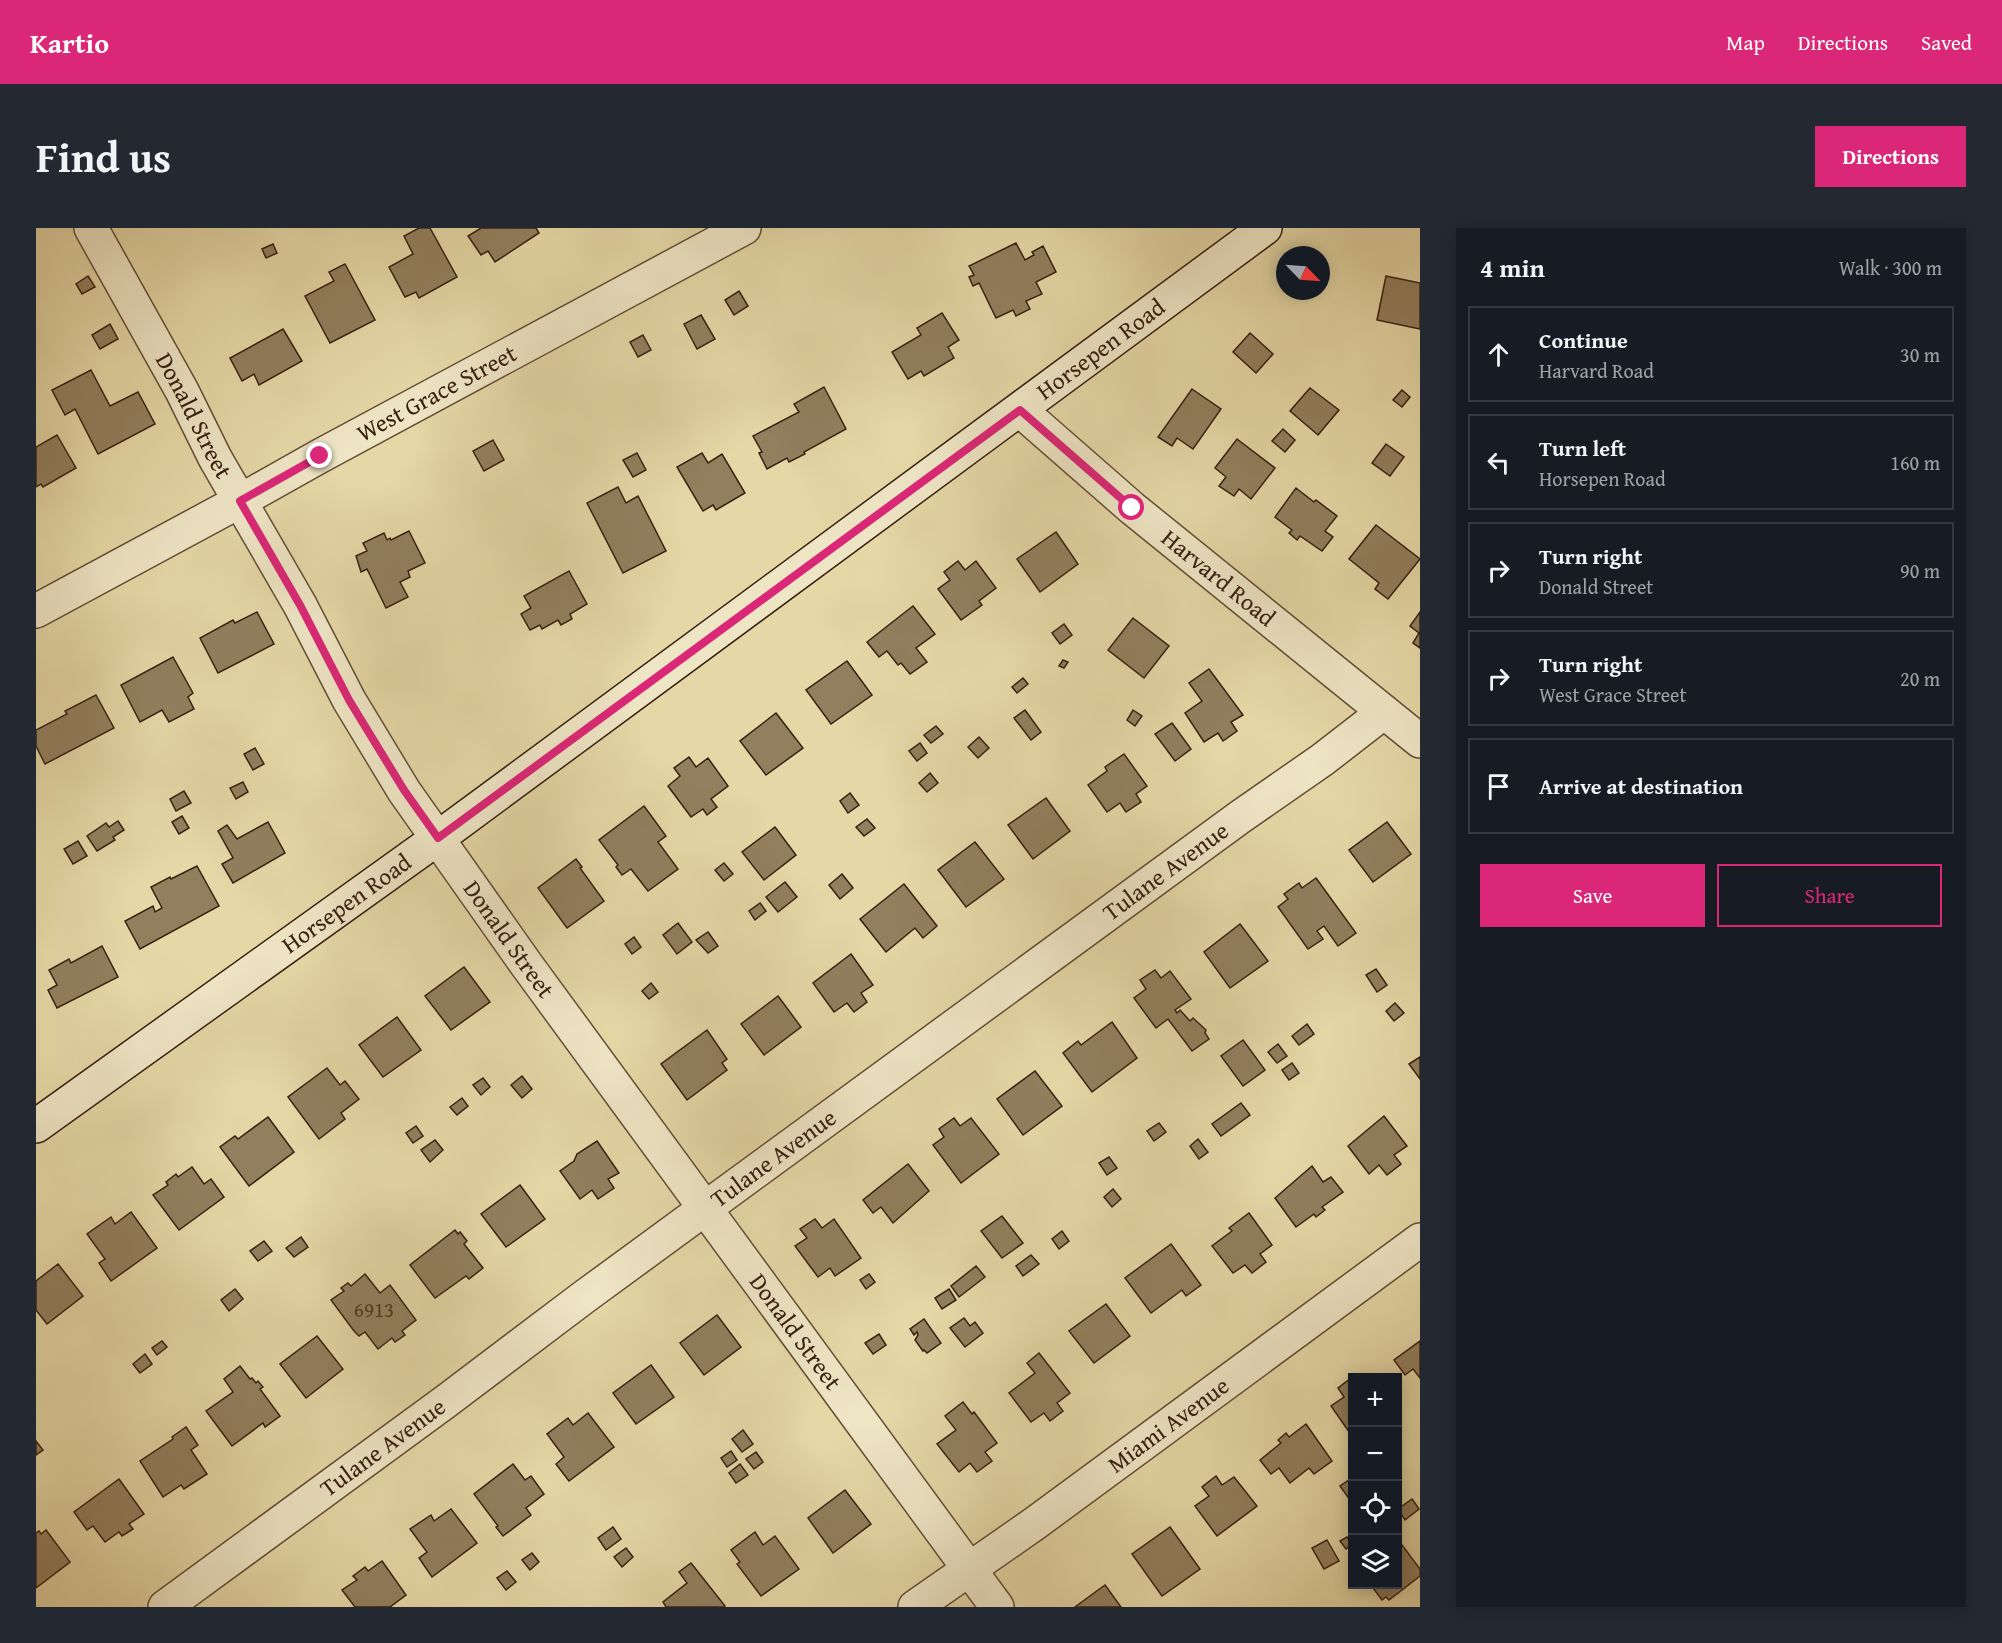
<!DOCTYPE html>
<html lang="en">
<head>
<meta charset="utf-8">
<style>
  :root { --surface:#171b24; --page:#242831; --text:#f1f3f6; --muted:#9ea1a6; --line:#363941; --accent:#db2777 }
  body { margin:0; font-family:"Gentium Book Plus",serif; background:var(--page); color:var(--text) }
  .controls { position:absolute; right:18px; bottom:18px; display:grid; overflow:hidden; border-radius:0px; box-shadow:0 3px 15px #0003 }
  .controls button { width:54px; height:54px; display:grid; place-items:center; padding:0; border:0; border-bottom:2px solid var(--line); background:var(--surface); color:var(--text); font:30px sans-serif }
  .compass { position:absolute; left:1240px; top:18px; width:54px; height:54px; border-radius:50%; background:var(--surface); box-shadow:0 3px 15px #0003; rotate:115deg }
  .stop { position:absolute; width:18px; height:18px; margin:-14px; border:4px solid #db2777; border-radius:50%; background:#fff }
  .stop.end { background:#db2777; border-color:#fff; box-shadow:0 2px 6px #0008 }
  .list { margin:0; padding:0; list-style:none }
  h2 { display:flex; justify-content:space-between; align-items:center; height:78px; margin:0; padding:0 24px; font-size:26px }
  h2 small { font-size:20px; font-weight:400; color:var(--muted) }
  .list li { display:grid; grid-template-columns:39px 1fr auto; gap:18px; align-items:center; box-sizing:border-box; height:96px; margin:0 12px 12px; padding:0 12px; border:2px solid var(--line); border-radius:0px }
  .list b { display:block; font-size:22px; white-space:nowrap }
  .list p { margin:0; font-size:20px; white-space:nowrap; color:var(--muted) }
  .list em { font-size:20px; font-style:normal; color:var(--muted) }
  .actions { display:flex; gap:12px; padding:18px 24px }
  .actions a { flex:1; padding:14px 0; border:2px solid var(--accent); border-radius:0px; text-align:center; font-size:21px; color:var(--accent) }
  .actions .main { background:var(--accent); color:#fff }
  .icon { flex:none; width:33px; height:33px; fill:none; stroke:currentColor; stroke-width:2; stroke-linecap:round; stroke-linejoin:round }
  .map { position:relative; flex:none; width:1384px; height:1379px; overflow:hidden; border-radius:0px }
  header { display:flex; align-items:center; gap:36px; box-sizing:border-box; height:84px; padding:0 30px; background:var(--accent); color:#fff }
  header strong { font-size:28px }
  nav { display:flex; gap:33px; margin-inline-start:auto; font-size:21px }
  .intro { display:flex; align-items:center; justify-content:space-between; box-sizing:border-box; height:144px; padding:0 36px }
  h1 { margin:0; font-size:42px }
  .button { padding:15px 27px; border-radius:0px; background:var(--accent); color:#fff; font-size:21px; font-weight:700 }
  main { display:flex; gap:36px; padding:0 36px }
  aside { flex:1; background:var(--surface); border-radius:0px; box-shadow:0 3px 15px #0003 }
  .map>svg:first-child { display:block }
</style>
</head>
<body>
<header>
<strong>Kartio</strong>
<nav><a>Map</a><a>Directions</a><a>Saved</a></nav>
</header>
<div class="intro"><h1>Find us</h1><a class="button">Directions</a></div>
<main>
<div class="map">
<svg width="1384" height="1379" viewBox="0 0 1384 1379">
  <rect width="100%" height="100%" fill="#e5d7a6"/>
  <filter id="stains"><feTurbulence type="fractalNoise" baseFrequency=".00333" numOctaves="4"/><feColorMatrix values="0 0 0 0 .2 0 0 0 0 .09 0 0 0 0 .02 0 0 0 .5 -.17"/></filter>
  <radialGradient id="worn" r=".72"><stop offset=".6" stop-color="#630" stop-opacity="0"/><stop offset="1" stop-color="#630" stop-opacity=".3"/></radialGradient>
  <g fill="#927f5e" stroke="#382011" stroke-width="1.5">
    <path d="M383 0H394L421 49 383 70 380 64 369 69 353 39 377 26 368 8Z"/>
    <path d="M445 0H500L503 5 459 34 452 23 445 27 432 8Z"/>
    <path d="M980 15 989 32 998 27 996 24 1007 18 1020 44 1000 54 1006 66 990 73 994 81 980 88 977 82 960 90 943 55 937 58 933 49 938 47 933 38Z"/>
    <path d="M237 16 241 25 230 30 226 21Z"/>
    <path d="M309 36 339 92 294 115 269 68 298 53 293 44Z"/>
    <path d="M52 48 59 59 46 66 40 56Z"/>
    <path d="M1350 48 1384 55V101L1341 92Z"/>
    <path d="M703 63 712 78 698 87 689 72Z"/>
    <path d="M906 85 923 112 912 119 918 130 888 148 885 143 872 151 856 124 885 107 881 100Z"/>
    <path d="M665 87 679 111 661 121 648 96Z"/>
    <path d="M74 96 82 111 64 121 56 107Z"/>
    <path d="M247 101 266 133 223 157 218 146 206 153 194 130Z"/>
    <path d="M1214 105 1237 126 1220 145 1197 124Z"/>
    <path d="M607 107 615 122 602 129 594 114Z"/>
    <path d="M55 142 74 178 102 164 119 196 62 226 39 181 29 187 16 162Z"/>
    <path d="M788 159 810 201 768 224 769 226 753 234 751 230 731 241 723 225 726 224 717 208 763 184 758 176Z"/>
    <path d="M1274 160 1303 182 1282 207 1254 183Z"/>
    <path d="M1156 161 1185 181 1157 221 1141 210 1136 218 1122 209Z"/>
    <path d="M1366 162 1374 169 1366 179 1357 172Z"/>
    <path d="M1247 201 1259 212 1249 224 1236 213Z"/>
    <path d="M21 207 40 240 7 259 5 256 0 259V219Z"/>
    <path d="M1201 211 1239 240 1215 271 1203 261 1198 268 1183 258 1190 249 1179 240Z"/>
    <path d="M457 212 468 232 448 243 437 223Z"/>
    <path d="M1350 216 1368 229 1354 248 1336 235Z"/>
    <path d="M601 225 610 242 597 249 587 232Z"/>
    <path d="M666 225 672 235 686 226 709 265 680 282 677 277 667 283 641 239Z"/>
    <path d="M582 259 590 275 602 268 630 323 587 345 551 275Z"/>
    <path d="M1260 260 1278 274 1280 272 1301 288 1289 303 1297 309 1286 323 1264 308 1261 312 1253 305 1256 302 1239 289Z"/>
    <path d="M1340 297 1384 331 1352 371 1339 361 1343 355 1313 331Z"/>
    <path d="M373 303 389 335 372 343 374 349 364 354 372 369 350 380 331 341 325 344 320 328 331 323 327 315 348 305 351 312 354 310 355 312Z"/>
    <path d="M1020 304 1042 336 1004 364 981 331Z"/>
    <path d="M922 333 929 342 940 333 960 360 943 373 946 377 925 392 902 361 914 352 908 344Z"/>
    <path d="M533 343 551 376 534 386 536 391 525 397 522 392 506 401 504 397 494 402 485 386 495 380 488 368Z"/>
    <path d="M877 378 899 406 880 420 891 434 874 446 865 435 862 437 851 423 843 429 831 414Z"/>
    <path d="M221 384 238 416 182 445 164 410 197 392 199 395Z"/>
    <path d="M1384 384V420L1377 415 1383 405 1374 398Z"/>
    <path d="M1097 390 1133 418 1108 450 1072 422Z"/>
    <path d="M1028 396 1036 407 1024 416 1016 405Z"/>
    <path d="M137 429 157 465 152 469 158 481 133 494 126 482 104 494 85 457Z"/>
    <path d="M1027 432 1032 434 1028 440 1023 438Z"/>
    <path d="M811 433 836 467 795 496 770 462Z"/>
    <path d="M1173 441 1207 487 1195 494 1201 503 1187 513 1182 505 1168 514 1149 485 1166 473 1153 455Z"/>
    <path d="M987 450 992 456 981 465 976 459Z"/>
    <path d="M60 467 78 500 9 536 0 518V502L31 486 29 483Z"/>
    <path d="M989 482 1005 504 995 512 978 490Z"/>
    <path d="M1097 482 1106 488 1099 498 1091 492Z"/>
    <path d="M740 485 767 520 730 547 704 513Z"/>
    <path d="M1136 495 1155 521 1139 533 1119 506Z"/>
    <path d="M900 498 907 506 895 515 888 507Z"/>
    <path d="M943 509 953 520 942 530 932 519Z"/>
    <path d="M884 515 891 525 881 533 873 523Z"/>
    <path d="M219 520 228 536 217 542 208 526Z"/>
    <path d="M1088 526 1111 558 1100 566 1105 574 1090 584 1084 575 1071 584 1052 557 1071 543 1069 539Z"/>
    <path d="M653 529 660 539 672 530 692 558 675 571 681 579 671 587 667 581 655 589 632 558 644 548 638 540Z"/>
    <path d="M894 545 902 555 891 564 883 555Z"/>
    <path d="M207 554 212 564 200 571 194 560Z"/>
    <path d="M148 563 155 575 140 583 134 571Z"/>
    <path d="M814 565 823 577 812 585 804 573Z"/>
    <path d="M1010 570 1034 603 997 631 972 597Z"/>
    <path d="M608 578 630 608 622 614 642 641 612 663 595 641 586 647 580 639 582 637 563 612Z"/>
    <path d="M146 588 153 600 143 606 136 594Z"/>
    <path d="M831 591 839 600 828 608 820 599Z"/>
    <path d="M82 593 88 602 77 609 79 612 61 623 51 608 70 595 73 599Z"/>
    <path d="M232 594 249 625 197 655 186 636 197 630 182 603 191 597 201 611Z"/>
    <path d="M1351 594 1375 626 1337 654 1313 622Z"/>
    <path d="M739 599 760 627 728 652 706 624Z"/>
    <path d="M42 613 51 628 37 636 28 621Z"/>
    <path d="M939 614 968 651 930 679 902 642Z"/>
    <path d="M540 631 546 639 544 640 568 673 531 700 502 660Z"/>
    <path d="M688 635 697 646 688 653 679 642Z"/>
    <path d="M161 638 183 678 104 721 89 693 117 678 119 684 126 680 115 659 134 649 135 651Z"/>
    <path d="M806 646 817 660 804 671 793 657Z"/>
    <path d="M1280 650 1320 705 1302 718 1288 698 1281 703 1287 711 1272 721 1242 679 1252 671 1248 666 1263 655 1266 660Z"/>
    <path d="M749 654 761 669 742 684 730 669Z"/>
    <path d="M868 656 901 698 887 710 879 700 850 724 824 691Z"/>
    <path d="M724 675 730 683 719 692 713 683Z"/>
    <path d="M642 695 656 714 641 726 627 707Z"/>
    <path d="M1204 696 1232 733 1194 760 1168 724Z"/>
    <path d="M672 704 682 718 672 725 660 712Z"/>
    <path d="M598 709 605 719 596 726 589 716Z"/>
    <path d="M66 718 82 749 21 780 12 762 21 757 13 742 33 731 35 735Z"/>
    <path d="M815 726 837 757 825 765 831 774 818 784 811 775 798 784 777 755Z"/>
    <path d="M428 739 454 774 415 802 389 768Z"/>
    <path d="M1340 741 1351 757 1341 764 1330 747Z"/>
    <path d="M1119 742 1125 750 1134 743 1155 771 1139 782 1141 785 1144 782 1154 793 1157 790 1170 802 1169 805 1173 811 1156 823 1132 791 1120 800 1098 770 1110 761 1104 752Z"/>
    <path d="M615 755 622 764 613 771 606 763Z"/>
    <path d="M742 768 765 799 728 827 705 796Z"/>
    <path d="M1359 775 1368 785 1358 793 1350 783Z"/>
    <path d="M361 789 385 822 347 849 323 817Z"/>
    <path d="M1076 794 1101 830 1056 864 1027 825 1042 813 1045 817Z"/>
    <path d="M1271 796 1278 806 1263 817 1256 808Z"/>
    <path d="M671 802 691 831 686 835 691 842 651 872 625 836Z"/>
    <path d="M1207 812 1229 842 1207 858 1185 828Z"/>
    <path d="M1242 816 1251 828 1241 835 1232 824Z"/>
    <path d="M1384 829V851L1373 836Z"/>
    <path d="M1256 835 1263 845 1253 852 1246 842Z"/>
    <path d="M291 840 304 857 309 853 323 871 305 885 309 891 283 911 252 869Z"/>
    <path d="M999 843 1026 878 987 907 961 871Z"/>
    <path d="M486 848 496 861 486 870 475 857Z"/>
    <path d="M447 850 454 859 445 867 437 857Z"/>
    <path d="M426 870 432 878 421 887 414 879Z"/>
    <path d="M1205 875 1214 887 1185 908 1176 896Z"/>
    <path d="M1348 888 1371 918 1358 927 1365 936 1351 947 1343 937 1333 946 1312 918Z"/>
    <path d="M232 889 258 924 213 958 184 919 199 908 202 911Z"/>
    <path d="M918 890 924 898 935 890 963 926 925 955 897 917 908 909 903 901Z"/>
    <path d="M1123 895 1130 904 1118 913 1111 903Z"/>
    <path d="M380 898 387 908 377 915 370 905Z"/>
    <path d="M1162 911 1172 924 1163 931 1154 918Z"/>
    <path d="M399 912 407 922 394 934 385 922Z"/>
    <path d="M561 913 583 945 572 951 578 960 562 971 556 962 544 971 524 943 538 933 541 926Z"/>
    <path d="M1073 929 1081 940 1071 947 1063 935Z"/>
    <path d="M872 936 893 963 857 995 845 979 837 985 827 972Z"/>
    <path d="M1276 938 1287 954 1295 949 1307 964 1286 979 1289 982 1280 989 1278 986 1260 999 1239 970Z"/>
    <path d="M156 939 168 956 175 951 188 969 143 1002 117 967 132 957 130 954 140 946 142 949Z"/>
    <path d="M484 957 509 991 470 1019 445 986Z"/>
    <path d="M1077 961 1085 971 1076 979 1068 969Z"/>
    <path d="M95 984 121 1020 75 1053 63 1035 69 1031 51 1006 75 989 79 996Z"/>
    <path d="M1213 985 1236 1017 1224 1026 1230 1034 1216 1045 1209 1037 1197 1045 1176 1018 1196 1003 1193 1000Z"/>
    <path d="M966 988 987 1015 966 1030 945 1003Z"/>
    <path d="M779 991 786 1000 798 991 825 1030 799 1048 794 1040 782 1049 759 1018 771 1010 764 1001Z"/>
    <path d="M419 1002 422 1006 424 1004 431 1013 428 1016 447 1040 433 1051 430 1048 399 1070 374 1037Z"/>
    <path d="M1026 1003 1033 1013 1023 1021 1016 1011Z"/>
    <path d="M265 1009 272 1019 258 1029 250 1020Z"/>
    <path d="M228 1013 236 1023 222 1033 214 1023Z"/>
    <path d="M1135 1016 1165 1057 1150 1068 1146 1062 1115 1085 1089 1050Z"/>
    <path d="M995 1027 1003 1036 987 1048 980 1038Z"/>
    <path d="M22 1036 47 1068 11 1096 0 1082V1053Z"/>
    <path d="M940 1038 949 1049 923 1069 915 1058Z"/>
    <path d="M329 1046 344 1065 354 1057 380 1092 366 1103 369 1107 359 1114 356 1110 342 1121 329 1104 323 1108 318 1103 295 1072 308 1063 305 1060 312 1055 315 1058Z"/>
    <path d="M833 1046 839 1054 830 1061 824 1052Z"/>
    <path d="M199 1061 207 1071 193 1083 185 1072Z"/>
    <path d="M913 1061 920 1072 906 1081 899 1070Z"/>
    <path d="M1070 1076 1094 1108 1058 1135 1033 1103Z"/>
    <path d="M681 1087 705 1119 668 1147 644 1115Z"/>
    <path d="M928 1090 934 1098 939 1094 947 1105 929 1119 914 1100Z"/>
    <path d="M888 1091 905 1115 891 1125 888 1122 887 1123 879 1112 882 1107 881 1104 878 1107 874 1101Z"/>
    <path d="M843 1106 850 1117 837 1126 829 1115Z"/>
    <path d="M281 1108 307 1141 270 1170 244 1136Z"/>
    <path d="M126 1113 131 1119 121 1127 116 1120Z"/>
    <path d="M1384 1113V1150L1377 1141 1369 1147 1358 1132Z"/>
    <path d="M1003 1125 1034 1165 1021 1175 1027 1183 1014 1193 1008 1185 995 1194 973 1165 999 1145 991 1135Z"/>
    <path d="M109 1126 116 1136 104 1145 97 1136Z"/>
    <path d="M615 1137 638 1169 600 1196 577 1165Z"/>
    <path d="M204 1138 214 1151 216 1150 220 1155 222 1153 227 1159 224 1161 244 1188 229 1199 227 1195 196 1218 170 1183 197 1164 188 1151Z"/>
    <path d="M1314 1151 1316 1155V1208L1295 1178 1308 1169 1302 1160Z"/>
    <path d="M927 1174 936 1186 938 1184 961 1215 949 1224 956 1233 941 1244 934 1235 923 1244 901 1216 920 1202 909 1188Z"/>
    <path d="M552 1185 578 1219 533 1253 520 1236 528 1229 511 1206 532 1190 537 1197Z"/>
    <path d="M1270 1196 1296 1233 1278 1246 1273 1240 1254 1255 1243 1240 1235 1246 1224 1232 1245 1215 1242 1212 1250 1205 1253 1209Z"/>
    <path d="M150 1199 162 1217 155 1222 171 1246 148 1261 145 1257 127 1269 104 1233 137 1211 136 1209Z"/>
    <path d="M707 1202 717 1216 706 1224 696 1211Z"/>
    <path d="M0 1213 7 1222 0 1227Z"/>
    <path d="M695 1223 701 1232 691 1239 685 1230Z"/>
    <path d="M720 1224 727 1234 718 1241 710 1231Z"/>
    <path d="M477 1236 489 1252 495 1248 508 1266 490 1280 495 1287 467 1308 460 1299 462 1298 438 1266Z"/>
    <path d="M704 1236 712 1247 700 1255 693 1245Z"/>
    <path d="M1180 1248 1186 1257 1198 1249 1221 1278 1181 1308 1159 1278 1173 1268 1166 1259Z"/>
    <path d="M1316 1250V1275L1304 1258Z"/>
    <path d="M83 1251 108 1286 93 1296 97 1301 86 1308 83 1304 69 1314 57 1298 51 1302 38 1284Z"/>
    <path d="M809 1262 835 1296 797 1325 772 1290Z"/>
    <path d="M1376 1271 1383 1281 1369 1292 1362 1281Z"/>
    <path d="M415 1281 441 1315 396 1349 383 1330 391 1324 374 1301 395 1287 398 1293Z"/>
    <path d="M577 1299 585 1311 570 1322 562 1310Z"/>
    <path d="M1134 1299 1164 1341 1126 1368 1096 1326Z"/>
    <path d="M10 1302 34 1334 0 1360V1305L3 1303 5 1306Z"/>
    <path d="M719 1304 727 1317 739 1308 763 1341 725 1368 701 1336 704 1334 695 1322Z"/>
    <path d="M1311 1309 1316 1316 1310 1321 1304 1313Z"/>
    <path d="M1291 1312 1303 1333 1288 1341 1276 1320Z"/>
    <path d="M1363 1313 1384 1341V1348L1353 1372 1350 1369 1346 1372 1334 1356H1362V1315Z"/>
    <path d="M590 1320 597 1329 586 1339 578 1329Z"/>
    <path d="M496 1325 503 1334 494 1342 486 1332Z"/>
    <path d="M346 1333 370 1367 354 1379H319L306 1362 321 1352 317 1348 329 1339 332 1343Z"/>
    <path d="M655 1335 689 1378 688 1379H630L627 1374 651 1355 643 1344Z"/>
    <path d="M471 1343 480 1354 470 1362 461 1350Z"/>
    <path d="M1069 1357 1085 1379H1039Z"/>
  </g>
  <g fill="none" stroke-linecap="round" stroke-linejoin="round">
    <g stroke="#634e36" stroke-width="36">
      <g id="street">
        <path id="s1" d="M55 0 146 163 179 230 264 377 313 472 368 563 490 736 961 1379"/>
        <path id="s2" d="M984 182 1096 280 1384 513"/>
        <path id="s3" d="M0 383 204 273 284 228 708 0"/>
        <path id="s4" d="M129 1379 409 1174 548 1069 1204 589 1286 532 1348 484"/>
        <path id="s5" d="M879 1379 998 1296 1384 1012"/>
      </g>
    </g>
    <g stroke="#382011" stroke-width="36">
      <g id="secondary">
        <path id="s6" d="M0 898 402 610 1229 0"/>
      </g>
    </g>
    <use href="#street" stroke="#eee5c5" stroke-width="33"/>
    <use href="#secondary" stroke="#eee5c5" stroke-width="33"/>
  </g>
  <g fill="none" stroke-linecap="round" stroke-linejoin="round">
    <path stroke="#db2777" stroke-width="8" d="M284 228 204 273 264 377 313 472 368 562 402 610 984 182 1096 280"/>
  </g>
  <g text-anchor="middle" stroke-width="4.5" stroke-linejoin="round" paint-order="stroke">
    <g font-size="21" fill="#4e3824">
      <text x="338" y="1089">6913</text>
    </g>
    <g font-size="24" fill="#382011" stroke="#eee5c5">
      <text dy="8" stroke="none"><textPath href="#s6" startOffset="1318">Horsepen Road</textPath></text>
      <text dy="8" stroke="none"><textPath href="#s3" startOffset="456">West Grace Street</textPath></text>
      <text dy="8" stroke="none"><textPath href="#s1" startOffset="214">Donald Street</textPath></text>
      <text dy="8" stroke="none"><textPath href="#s2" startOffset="260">Harvard Road</textPath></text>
      <text dy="8" stroke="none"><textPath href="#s4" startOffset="1242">Tulane Avenue</textPath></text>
      <text dy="8" stroke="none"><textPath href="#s6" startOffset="382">Horsepen Road</textPath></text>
      <text dy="8" stroke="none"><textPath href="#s1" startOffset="826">Donald Street</textPath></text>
      <text dy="8" stroke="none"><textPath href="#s4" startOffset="756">Tulane Avenue</textPath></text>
      <text dy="8" stroke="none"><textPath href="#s1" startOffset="1312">Donald Street</textPath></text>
      <text dy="8" stroke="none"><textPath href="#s5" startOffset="312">Miami Avenue</textPath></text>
      <text dy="8" stroke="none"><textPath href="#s4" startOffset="270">Tulane Avenue</textPath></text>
    </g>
  </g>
  <rect width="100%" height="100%" filter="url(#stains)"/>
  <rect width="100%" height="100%" fill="url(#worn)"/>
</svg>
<div class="controls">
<button>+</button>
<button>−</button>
<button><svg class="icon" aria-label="locate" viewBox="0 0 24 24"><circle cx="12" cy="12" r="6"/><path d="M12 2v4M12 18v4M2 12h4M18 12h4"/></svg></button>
<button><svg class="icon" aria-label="layers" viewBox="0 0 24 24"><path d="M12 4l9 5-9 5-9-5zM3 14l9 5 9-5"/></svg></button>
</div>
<svg class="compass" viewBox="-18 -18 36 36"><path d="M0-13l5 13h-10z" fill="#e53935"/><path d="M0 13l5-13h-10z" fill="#9ea1a6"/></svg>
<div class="stop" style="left:1096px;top:280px"></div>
<div class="stop end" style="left:284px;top:228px"></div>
</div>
<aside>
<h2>4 min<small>Walk · 300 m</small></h2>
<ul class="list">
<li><svg class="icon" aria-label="ahead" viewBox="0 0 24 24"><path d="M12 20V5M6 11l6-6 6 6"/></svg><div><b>Continue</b><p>Harvard Road</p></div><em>30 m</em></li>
<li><svg class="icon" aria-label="left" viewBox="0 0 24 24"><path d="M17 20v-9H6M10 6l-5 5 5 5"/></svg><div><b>Turn left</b><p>Horsepen Road</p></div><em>160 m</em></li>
<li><svg class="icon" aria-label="right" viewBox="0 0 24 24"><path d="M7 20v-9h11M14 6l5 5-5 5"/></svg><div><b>Turn right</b><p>Donald Street</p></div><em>90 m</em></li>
<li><svg class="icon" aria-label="right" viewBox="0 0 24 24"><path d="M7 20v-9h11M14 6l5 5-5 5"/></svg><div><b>Turn right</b><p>West Grace Street</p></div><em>20 m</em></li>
<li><svg class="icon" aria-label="arrive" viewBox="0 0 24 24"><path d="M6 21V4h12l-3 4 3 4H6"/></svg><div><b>Arrive at destination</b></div></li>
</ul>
<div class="actions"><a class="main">Save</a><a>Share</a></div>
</aside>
</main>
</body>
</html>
